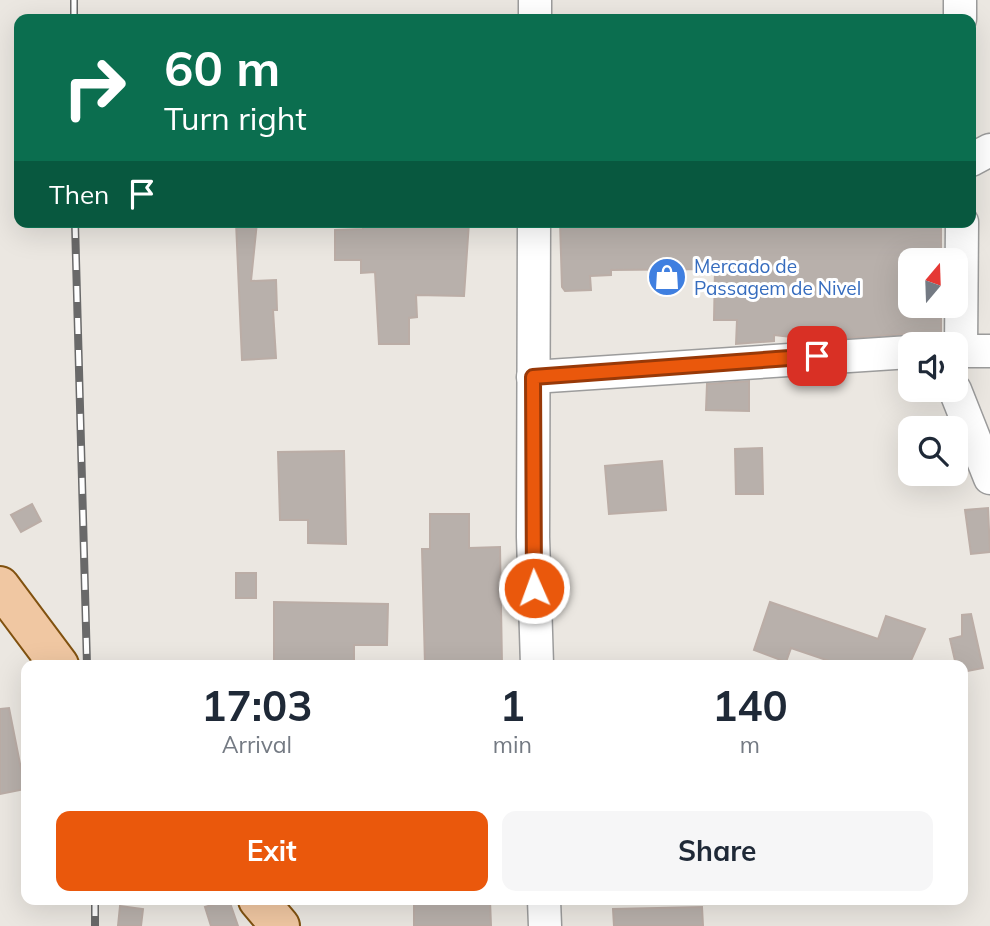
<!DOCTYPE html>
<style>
:root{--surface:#fff;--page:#f6f6f7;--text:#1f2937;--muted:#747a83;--accent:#ea580c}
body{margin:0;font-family:Mulish,sans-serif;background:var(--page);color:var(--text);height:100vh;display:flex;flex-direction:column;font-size:26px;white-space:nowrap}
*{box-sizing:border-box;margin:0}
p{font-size:23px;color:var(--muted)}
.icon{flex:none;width:38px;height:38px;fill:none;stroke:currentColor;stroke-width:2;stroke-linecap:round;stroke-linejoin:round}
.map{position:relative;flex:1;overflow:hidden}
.details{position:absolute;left:21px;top:660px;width:947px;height:245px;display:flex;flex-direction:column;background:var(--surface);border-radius:14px;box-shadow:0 7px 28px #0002}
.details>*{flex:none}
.top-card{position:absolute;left:14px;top:14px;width:962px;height:214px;border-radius:14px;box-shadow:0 7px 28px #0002;background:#0b6e4f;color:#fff;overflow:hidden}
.needle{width:46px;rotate:19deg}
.buttons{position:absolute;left:898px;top:248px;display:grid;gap:14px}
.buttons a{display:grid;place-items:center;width:70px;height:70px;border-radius:14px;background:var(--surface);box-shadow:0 7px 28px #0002;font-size:35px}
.pin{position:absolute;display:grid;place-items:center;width:60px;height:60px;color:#fff;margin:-30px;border-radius:14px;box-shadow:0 4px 10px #0006}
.me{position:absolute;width:77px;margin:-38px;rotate:358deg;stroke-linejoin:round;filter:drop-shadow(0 0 5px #0008)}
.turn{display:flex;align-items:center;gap:24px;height:147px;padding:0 35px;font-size:32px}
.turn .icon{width:91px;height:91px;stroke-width:2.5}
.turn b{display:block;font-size:49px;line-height:60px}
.then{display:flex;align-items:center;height:66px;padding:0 35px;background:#0003;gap:14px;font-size:26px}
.eta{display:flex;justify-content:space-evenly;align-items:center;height:119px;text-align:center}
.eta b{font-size:42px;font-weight:700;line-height:49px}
.action{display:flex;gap:14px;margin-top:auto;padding:14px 35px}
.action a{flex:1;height:80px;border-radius:14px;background:var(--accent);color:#fff;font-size:28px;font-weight:700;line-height:80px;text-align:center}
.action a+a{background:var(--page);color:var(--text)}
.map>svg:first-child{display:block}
.building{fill:#b8b0ab;stroke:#bbada6;stroke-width:2}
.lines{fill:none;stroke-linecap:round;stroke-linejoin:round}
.minor-casing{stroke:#9c9c9c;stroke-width:35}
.major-casing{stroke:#815210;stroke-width:42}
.minor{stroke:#fff;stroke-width:32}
.major{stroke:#f0c7a2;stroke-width:38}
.rail-casing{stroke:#696969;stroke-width:8}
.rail{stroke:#fff;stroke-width:5;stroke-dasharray:16;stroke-linecap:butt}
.route-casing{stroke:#983908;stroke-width:18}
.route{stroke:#ea580c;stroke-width:12}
.labels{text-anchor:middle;stroke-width:6;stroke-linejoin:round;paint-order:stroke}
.shop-label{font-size:19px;fill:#366cbe;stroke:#fff;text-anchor:start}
</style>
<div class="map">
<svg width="990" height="926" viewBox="0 0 990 926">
<rect width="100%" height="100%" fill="#ebe7e1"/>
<g class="building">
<polygon points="236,222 257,222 251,281 276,280 277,310 273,310 276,358 242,360"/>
<polygon points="363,222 469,222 464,296 416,295 417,317 409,318 409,344 379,344 375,272 361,273 361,260 335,260 335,230 363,229"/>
<polygon points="560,222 603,222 603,225 649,222 701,225 941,222 941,261 910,261 910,306 941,306 941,337 909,334 818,340 774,335 774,341 736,344 737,320 714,320 715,269 611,270 611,275 590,276 591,290 565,291 562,287"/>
<polygon points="749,381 749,411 706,410 707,384"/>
<polygon points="762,448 763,494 736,494 735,449"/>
<polygon points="344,451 346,544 308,543 308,520 280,520 278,452"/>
<polygon points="662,461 666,510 609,514 605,466"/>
<polygon points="32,504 41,521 21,532 11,515"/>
<polygon points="988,508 990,552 971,554 965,510"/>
<polygon points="430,514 469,514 469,548 500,547 502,665 425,665 422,549 430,549"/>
<rect x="236" y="573" width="20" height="25"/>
<polygon points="274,602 388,604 387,645 354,645 354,663 274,662"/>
<polygon points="770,602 878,639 886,616 925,629 909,665 841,665 791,648 786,662 754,650"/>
<polygon points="971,614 983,668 962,672 962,665 956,665 950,639 962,636 962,615"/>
<polygon points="9,708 25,789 0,794 0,709"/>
<polygon points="229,900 238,926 211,926 205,907"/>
<polygon points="414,900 490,900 491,926 414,926"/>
<polygon points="120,906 143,909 141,926 118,926"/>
<polygon points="702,907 703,926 614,926 613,909"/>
</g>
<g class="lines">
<defs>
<g id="minor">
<polyline points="960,0 960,19"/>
<polyline points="535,19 535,0"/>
<polyline points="971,160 990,150"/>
<polyline points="534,222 533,537 537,665"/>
<polyline points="961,350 962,222"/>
<polyline points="956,351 990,351"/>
<polyline points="533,377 910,352"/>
<polyline points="955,390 990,478"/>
<polyline points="544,900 545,926"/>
</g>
<g id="major">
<polyline points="0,586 59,665"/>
<polyline points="258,900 280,926"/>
</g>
</defs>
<use href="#minor" class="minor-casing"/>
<use href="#major" class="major-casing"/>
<use href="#minor" class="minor"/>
<use href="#major" class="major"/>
<defs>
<g id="rail">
<polyline points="74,0 74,19"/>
<polyline points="75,222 87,665"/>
<polyline points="95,900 95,926"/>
</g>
</defs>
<use href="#rail" class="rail-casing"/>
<use href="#rail" class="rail"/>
</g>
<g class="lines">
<defs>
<polyline id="route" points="534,588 533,377 817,356"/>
</defs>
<use href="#route" class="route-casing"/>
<use href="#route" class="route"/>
</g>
<defs>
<symbol id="shop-disc" viewBox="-11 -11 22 22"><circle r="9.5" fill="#3f7fe0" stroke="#fff"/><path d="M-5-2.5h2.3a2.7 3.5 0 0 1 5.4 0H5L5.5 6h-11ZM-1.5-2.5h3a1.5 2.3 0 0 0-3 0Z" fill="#fff"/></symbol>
</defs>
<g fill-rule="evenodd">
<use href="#shop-disc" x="645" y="255" width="44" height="44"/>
</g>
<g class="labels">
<g class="shop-label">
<text x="694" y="273">Mercado de<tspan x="694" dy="22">Passagem de Nivel</tspan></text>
</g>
</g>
</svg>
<div class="buttons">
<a><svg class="needle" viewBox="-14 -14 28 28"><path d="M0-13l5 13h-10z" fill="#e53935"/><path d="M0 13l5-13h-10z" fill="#747a83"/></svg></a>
<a><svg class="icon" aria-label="sound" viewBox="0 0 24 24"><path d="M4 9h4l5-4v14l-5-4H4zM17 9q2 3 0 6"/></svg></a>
<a><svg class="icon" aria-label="search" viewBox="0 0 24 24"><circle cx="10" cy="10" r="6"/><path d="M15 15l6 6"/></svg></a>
</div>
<div class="pin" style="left:817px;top:356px;background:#d93025"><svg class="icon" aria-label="arrive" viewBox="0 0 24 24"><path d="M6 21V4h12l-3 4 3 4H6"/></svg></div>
<svg class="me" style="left:534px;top:588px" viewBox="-20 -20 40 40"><circle r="17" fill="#ea580c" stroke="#fff" stroke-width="3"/><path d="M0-11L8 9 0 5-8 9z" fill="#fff"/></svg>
<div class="top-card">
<div class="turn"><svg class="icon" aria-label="right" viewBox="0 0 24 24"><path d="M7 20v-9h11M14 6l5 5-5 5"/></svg><div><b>60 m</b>Turn right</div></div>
<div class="then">Then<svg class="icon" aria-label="arrive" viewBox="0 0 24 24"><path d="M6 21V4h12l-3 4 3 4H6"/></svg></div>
</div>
<section class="details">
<div class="eta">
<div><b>17:03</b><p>Arrival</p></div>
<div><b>1</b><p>min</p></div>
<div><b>140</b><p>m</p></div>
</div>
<div class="action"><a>Exit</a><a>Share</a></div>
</section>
</div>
